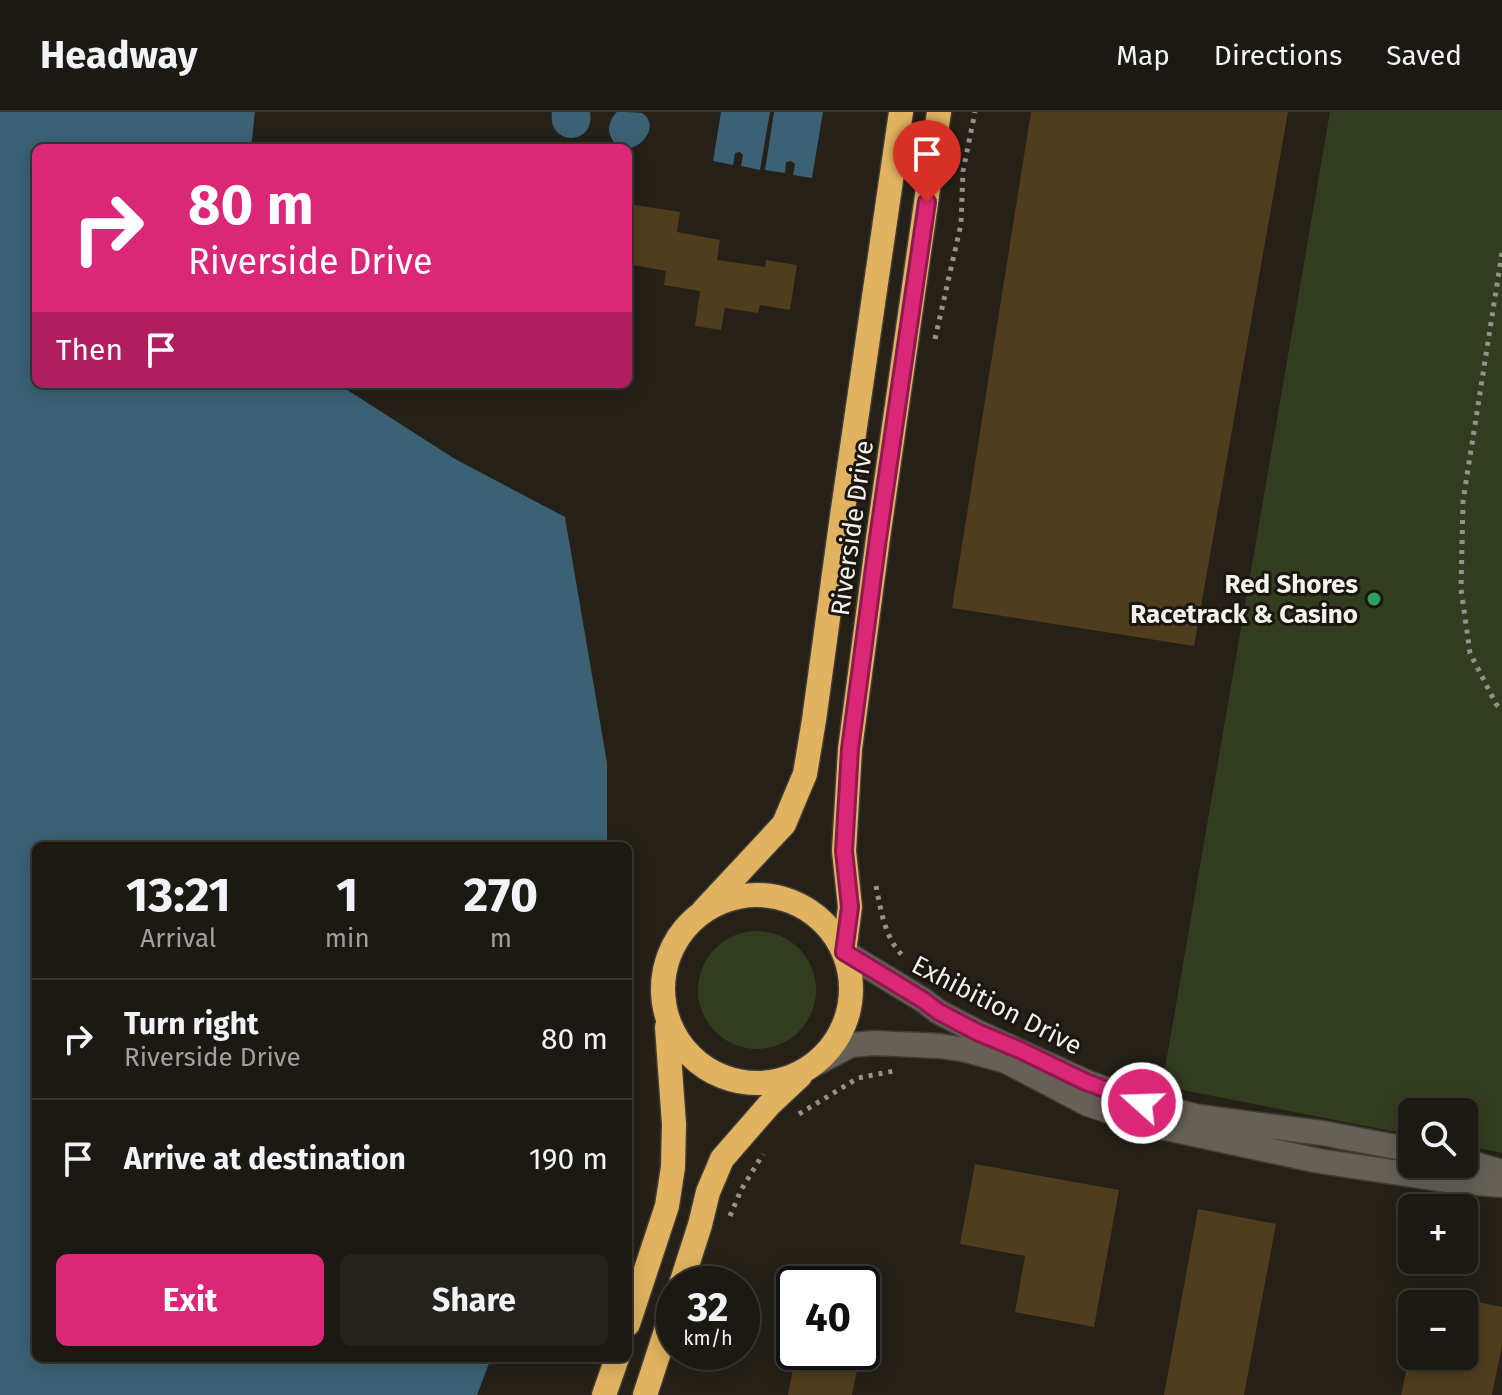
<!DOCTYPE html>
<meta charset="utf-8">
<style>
:root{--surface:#1c1812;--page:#25211b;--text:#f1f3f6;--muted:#a0a09f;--line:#3a3732;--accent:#db2777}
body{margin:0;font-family:"Fira Sans",sans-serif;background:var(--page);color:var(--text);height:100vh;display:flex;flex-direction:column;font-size:30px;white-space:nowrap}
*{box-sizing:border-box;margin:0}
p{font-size:26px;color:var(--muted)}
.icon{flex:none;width:44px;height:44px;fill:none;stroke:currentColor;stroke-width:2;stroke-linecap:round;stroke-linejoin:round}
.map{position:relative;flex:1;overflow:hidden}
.panel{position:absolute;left:32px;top:730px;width:600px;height:520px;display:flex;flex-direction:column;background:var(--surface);border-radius:12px;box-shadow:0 4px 20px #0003,0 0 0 2px var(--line)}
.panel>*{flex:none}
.hud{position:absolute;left:32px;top:32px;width:600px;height:244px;border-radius:12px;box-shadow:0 4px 20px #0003,0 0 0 2px var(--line);background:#db2777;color:#fff;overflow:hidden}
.tools{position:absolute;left:1398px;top:986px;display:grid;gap:16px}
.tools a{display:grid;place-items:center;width:80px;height:80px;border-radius:12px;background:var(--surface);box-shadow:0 4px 20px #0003,0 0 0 2px var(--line);font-size:40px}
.speed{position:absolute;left:656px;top:1154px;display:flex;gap:16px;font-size:40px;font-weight:700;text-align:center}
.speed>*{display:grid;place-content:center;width:104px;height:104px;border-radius:50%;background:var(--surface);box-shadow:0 4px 20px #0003,0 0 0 2px var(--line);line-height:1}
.speed small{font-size:20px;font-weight:400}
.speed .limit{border:4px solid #111;border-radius:12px;background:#fff;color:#111}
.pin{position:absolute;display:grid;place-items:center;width:68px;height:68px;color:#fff;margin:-82px -34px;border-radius:50% 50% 50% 0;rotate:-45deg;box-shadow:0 0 8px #0007}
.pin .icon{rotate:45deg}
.me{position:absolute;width:88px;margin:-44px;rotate:290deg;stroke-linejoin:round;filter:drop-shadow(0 0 6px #0008)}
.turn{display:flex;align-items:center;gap:28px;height:168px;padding:0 24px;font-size:36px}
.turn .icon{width:104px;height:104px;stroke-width:2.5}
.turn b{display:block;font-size:56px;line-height:68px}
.then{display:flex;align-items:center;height:76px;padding:0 24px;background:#0003;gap:16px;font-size:30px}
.eta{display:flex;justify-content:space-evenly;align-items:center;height:136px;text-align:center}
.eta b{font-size:48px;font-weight:700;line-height:56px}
.primary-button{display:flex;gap:16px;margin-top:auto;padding:16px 24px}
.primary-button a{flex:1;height:92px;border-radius:12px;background:var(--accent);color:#fff;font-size:32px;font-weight:700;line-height:92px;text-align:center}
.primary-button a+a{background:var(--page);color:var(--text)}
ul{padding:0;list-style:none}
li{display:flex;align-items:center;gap:24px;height:120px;padding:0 24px;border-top:2px solid var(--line)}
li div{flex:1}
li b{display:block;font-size:30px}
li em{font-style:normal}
header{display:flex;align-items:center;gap:48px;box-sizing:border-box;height:112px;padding:0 40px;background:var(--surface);border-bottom:2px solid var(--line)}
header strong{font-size:38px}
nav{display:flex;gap:44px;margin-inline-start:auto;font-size:28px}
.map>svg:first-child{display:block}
.green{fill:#323d1f}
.water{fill:#3c6175}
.building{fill:#503d1e}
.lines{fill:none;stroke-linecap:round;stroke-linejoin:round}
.minor-casing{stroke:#413c37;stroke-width:27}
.highway-casing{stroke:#413c37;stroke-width:27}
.path{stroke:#96928b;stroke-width:5;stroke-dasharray:4 6;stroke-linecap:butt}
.minor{stroke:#666057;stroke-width:24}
.highway{stroke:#e1b360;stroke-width:24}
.route-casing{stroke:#8e194d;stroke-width:20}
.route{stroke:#db2777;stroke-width:14}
.leisure-dot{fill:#2e9e5b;stroke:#1b160f;stroke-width:3}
.labels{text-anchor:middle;stroke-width:6;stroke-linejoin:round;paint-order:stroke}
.street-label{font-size:26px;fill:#f4f1eb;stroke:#1b160f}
.poi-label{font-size:26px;font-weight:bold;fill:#f4f1eb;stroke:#1b160f;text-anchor:end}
</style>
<header>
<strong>Headway</strong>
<nav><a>Map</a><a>Directions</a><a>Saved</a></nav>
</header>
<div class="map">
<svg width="1502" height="1283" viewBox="0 0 1502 1283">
<rect width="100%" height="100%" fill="#252018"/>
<g class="green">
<polygon points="1330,0 1502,0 1502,1041 1464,1033 1464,1000 1412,1000 1412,1023 1162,974"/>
<circle cx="757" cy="878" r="59"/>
</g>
<g class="water">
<polygon points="0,0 255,0 251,36 36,36 36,272 338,272 455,347 565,405 607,651 607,734 36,734 36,1246 491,1246 477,1283 0,1283"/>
<path d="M 552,0 L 590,0 C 596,34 547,35 552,0 Z"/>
<path d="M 617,0 C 624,0 637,0 642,1 C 667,17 624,57 610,23 C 607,14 611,6 617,0 Z"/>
<polygon points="721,0 770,0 760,58 741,54 743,43 740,40 735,41 733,53 713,49"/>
<polygon points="774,0 823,0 812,66 793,63 795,52 791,49 786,50 785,61 765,58"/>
</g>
<g class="building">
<polygon points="1031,0 1288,0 1194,534 952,496"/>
<polygon points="629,92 680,100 677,120 720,128 717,148 765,155 766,148 797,153 790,198 760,193 758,201 725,196 721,218 695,214 700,179 664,173 666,159 628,152"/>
<polygon points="975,1052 1119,1078 1094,1215 1015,1200 1025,1144 960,1132"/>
<polygon points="1198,1097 1276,1112 1244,1283 1164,1283"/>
<polygon points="1423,1179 1502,1195 1502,1234 1492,1283 1401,1283 1411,1237 1412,1244 1464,1244 1464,1192 1420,1192"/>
<polygon points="795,1248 857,1259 852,1283 788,1283"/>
</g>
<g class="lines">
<defs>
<g id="minor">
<polyline points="844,840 923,888 939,900 977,920 1086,970 1142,991 1199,1005 1322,1021 1412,1038"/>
<polyline points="811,954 851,933 874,931 940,934 966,938 1006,949 1088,992 1152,1013 1319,1049 1453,1069 1502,1073"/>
<polyline points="1464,1049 1502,1060"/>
</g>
<g id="highway">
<circle cx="757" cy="877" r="94"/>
<polyline points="704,798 784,712 805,662 814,608 842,404 901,0"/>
<polyline points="844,840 850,795 844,739 850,637 878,426 939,0"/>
<polyline points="681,1172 700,1113 708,1080 722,1047 769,993 800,964"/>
<polyline points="628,1212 667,1094 673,1055 674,1012 667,915"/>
<polyline points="604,1283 617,1246"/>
<polyline points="645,1283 674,1194"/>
</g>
</defs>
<use href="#minor" class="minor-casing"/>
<use href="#highway" class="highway-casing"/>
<g class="path">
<polyline points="1502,141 1463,389 1461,477 1470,541 1496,592 1502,598"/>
<polyline points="935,227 961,112 963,59 975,0"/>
<path d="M 876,774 C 881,799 885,827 904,845"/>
<polyline points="799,1002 858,966 894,959"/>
<polyline points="730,1104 741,1078 763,1042"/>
</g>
<use href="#minor" class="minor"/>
<use href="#highway" class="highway"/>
</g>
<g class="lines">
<defs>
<polyline id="route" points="927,90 878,426 850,637 844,739 850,795 844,840 923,888 939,900 977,920 1020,938 1086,970 1142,991"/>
</defs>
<use href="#route" class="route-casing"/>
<use href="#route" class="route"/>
</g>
<circle class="leisure-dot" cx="1374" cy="487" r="8"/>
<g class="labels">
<g class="street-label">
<text transform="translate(852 416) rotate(-82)" y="9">Riverside Drive</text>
<text transform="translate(997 893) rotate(27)" y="9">Exhibition Drive</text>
</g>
<g class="poi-label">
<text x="1358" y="481">Red Shores<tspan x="1358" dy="30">Racetrack &amp; Casino</tspan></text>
</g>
</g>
</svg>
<div class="tools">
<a><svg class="icon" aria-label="search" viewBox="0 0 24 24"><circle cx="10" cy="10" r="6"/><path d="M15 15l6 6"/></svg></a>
<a>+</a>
<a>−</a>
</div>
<div class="speed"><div>32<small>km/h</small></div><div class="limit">40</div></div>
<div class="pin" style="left:927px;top:90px;background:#d93025"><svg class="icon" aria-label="arrive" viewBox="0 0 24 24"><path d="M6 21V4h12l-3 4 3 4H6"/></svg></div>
<svg class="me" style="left:1142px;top:991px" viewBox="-20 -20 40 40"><circle r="17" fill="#db2777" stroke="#fff" stroke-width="3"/><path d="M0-11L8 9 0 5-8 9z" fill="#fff"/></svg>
<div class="hud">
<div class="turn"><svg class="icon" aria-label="right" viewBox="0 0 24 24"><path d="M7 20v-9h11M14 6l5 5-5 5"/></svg><div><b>80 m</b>Riverside Drive</div></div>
<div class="then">Then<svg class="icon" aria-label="arrive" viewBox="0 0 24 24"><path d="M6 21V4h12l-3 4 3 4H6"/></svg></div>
</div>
<section class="panel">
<div class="eta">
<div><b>13:21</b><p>Arrival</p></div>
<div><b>1</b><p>min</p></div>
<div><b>270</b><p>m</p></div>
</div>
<ul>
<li><svg class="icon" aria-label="right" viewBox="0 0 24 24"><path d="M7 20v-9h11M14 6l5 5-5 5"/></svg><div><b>Turn right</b><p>Riverside Drive</p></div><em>80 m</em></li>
<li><svg class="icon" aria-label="arrive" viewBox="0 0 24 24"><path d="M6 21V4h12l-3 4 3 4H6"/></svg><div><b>Arrive at destination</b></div><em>190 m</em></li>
</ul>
<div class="primary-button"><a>Exit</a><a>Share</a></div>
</section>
</div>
